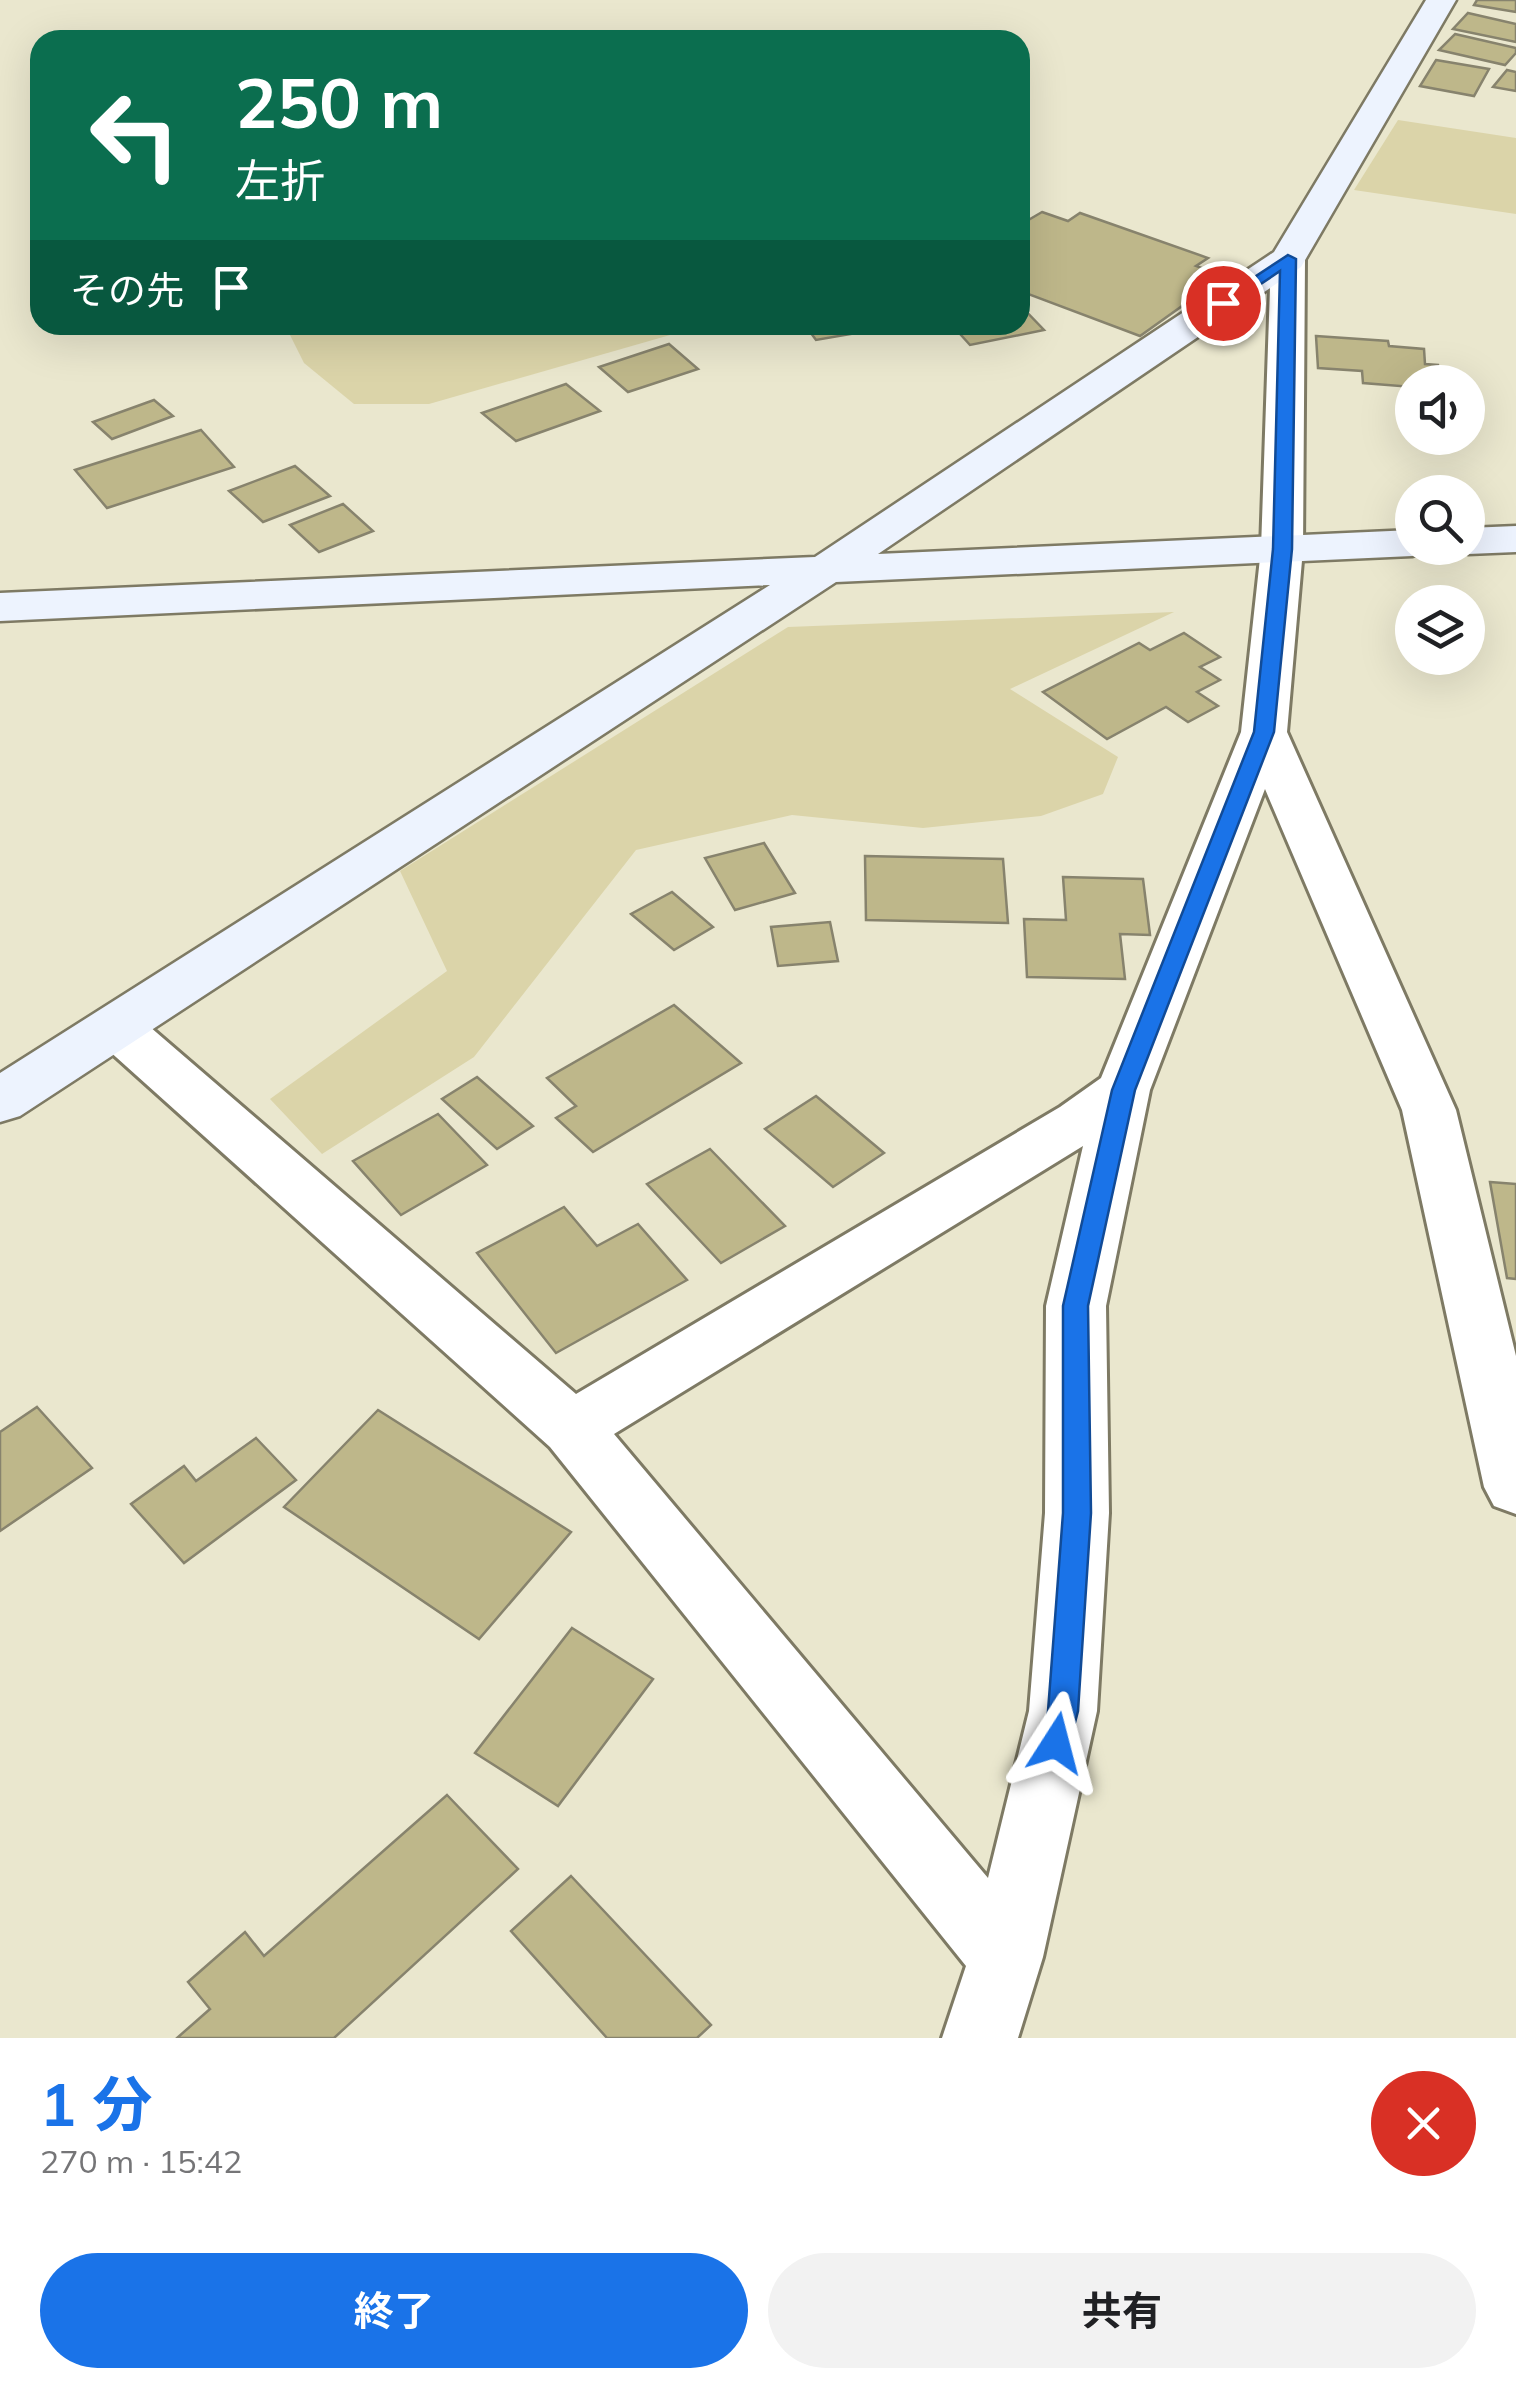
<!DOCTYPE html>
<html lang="ja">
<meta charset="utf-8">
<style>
:root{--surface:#fff;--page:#f2f2f2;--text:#202124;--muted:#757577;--accent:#1a73e8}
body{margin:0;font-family:Mulish,"Noto Sans JP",sans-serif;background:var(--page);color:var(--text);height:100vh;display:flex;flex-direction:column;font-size:38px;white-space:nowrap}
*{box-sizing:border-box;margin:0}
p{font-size:32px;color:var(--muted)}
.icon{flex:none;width:55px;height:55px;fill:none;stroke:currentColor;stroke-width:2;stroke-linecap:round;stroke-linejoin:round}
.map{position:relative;height:2038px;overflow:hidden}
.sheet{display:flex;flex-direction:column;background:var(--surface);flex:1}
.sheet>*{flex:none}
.top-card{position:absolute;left:30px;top:30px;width:1000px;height:305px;border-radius:30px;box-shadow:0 10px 40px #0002;background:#0b6e4f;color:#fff;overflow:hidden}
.controls{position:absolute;left:1395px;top:365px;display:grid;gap:20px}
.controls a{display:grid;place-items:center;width:90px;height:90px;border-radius:50%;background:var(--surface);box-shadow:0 10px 40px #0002;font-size:50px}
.pin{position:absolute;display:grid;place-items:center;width:85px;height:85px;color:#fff;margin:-42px;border:5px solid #fff;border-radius:50%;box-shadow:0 2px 10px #0007}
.me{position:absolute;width:110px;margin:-55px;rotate:9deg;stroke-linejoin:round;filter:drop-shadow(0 0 8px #0008)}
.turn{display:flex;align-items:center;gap:35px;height:210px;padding:0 40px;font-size:45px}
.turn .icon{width:130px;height:130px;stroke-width:2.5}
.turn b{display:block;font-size:70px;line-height:85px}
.then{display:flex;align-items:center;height:95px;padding:0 40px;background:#0003;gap:20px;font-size:38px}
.round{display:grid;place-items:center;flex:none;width:105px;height:105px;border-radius:52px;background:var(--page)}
.summary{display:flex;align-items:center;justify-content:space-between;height:170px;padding:0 40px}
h1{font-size:60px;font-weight:700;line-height:75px;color:var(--accent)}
.cta{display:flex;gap:20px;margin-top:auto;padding:20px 40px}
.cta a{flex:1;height:115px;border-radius:60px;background:var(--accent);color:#fff;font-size:40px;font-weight:700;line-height:115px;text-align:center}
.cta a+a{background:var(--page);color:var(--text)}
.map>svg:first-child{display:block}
.green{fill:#dbd4a9}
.building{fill:#beb78a;stroke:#87836d;stroke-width:2.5}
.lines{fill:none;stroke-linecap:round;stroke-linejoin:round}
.street-casing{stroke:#7e7a64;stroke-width:6}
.secondary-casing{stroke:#7e7a64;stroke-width:5}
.street{fill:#fff;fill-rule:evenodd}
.secondary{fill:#edf3fe;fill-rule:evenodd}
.route{fill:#1a73e8;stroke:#114b97;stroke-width:2.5}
</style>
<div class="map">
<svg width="1516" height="2038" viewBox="0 0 1516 2038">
<rect width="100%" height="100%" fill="#eae7ce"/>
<g class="green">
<polygon points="1398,120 1516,138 1516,214 1354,190"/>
<polygon points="285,325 705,325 429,404 354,404 304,363"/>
<polygon points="1174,612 1010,689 1118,757 1103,794 1041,816 923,828 792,815 636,850 474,1057 322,1154 270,1099 447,971 400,871 788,627"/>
</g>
<g class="building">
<polygon points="1477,0 1516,0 1516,12 1474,5"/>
<polygon points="1468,13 1516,24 1516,42 1453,29"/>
<polygon points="1455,34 1516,48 1516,53 1505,65 1439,50"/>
<polygon points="1436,60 1489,69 1474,96 1420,86"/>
<polygon points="1507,70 1516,72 1516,91 1493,87"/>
<polygon points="1042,212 1068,221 1080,213 1208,258 1196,266 1224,276 1140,336 1020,291 1020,225"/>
<polygon points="1020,305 1044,330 970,345 952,325 1020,325"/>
<polygon points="805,325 903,325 816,340"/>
<polygon points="1316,336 1388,341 1389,346 1424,349 1425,364 1438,365 1441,382 1412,382 1412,387 1363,383 1362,371 1318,368"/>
<polygon points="669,344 698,369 628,392 599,367"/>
<polygon points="566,384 600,411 516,441 482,413"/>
<polygon points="154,400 173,416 112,439 93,422"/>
<polygon points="201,430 234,467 107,508 75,470"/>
<polygon points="295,466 330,496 263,522 229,491"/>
<polygon points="343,504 373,531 319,552 290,525"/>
<polygon points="1184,633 1220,657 1200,667 1220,680 1197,692 1218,706 1188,722 1166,707 1107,739 1043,692 1139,643 1150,650"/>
<polygon points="764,843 795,893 735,910 705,858"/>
<polygon points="865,856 1003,859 1008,923 866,920"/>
<polygon points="1063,877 1143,879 1150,935 1120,934 1125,979 1027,977 1024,919 1066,920"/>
<polygon points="672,892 713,927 674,950 631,914"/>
<polygon points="830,922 838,961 778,966 771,927"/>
<polygon points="674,1005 741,1063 593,1152 556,1118 576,1106 547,1078"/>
<polygon points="477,1077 533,1126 497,1149 442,1099"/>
<polygon points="816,1096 884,1153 833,1187 765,1129"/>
<polygon points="438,1114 487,1165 401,1215 353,1161"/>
<polygon points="710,1149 785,1226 721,1263 647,1184"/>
<polygon points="1490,1182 1516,1184 1516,1279 1507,1278"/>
<polygon points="564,1207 597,1246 638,1224 687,1280 556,1353 477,1253"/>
<polygon points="37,1407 92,1468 0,1531 0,1432"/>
<polygon points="378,1410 571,1532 479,1639 284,1507"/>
<polygon points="256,1438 296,1480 184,1563 131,1504 184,1466 196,1481"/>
<polygon points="572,1628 653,1679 558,1806 475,1753"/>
<polygon points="447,1795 518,1869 334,2038 177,2038 210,2009 188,1982 245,1932 264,1956"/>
<polygon points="571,1876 711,2025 697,2038 607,2038 511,1931"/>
</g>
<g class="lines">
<defs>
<path id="street" d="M 1288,249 L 1300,252 L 1305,259 L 1303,549 L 1287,732 L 1456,1110 L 1516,1356 L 1516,1514 L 1494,1506 L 1484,1487 L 1402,1110 L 1265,789 L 1150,1090 L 1106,1306 L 1109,1513 L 1097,1711 L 1043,1957 L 1018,2038 L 942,2038 L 966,1966 L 550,1447 L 97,1040 L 90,1027 L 97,1014 L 116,1008 L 135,1014 L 576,1394 L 1060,1107 L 1101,1078 L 1241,732 L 1261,549 L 1271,259 L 1276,252 ZM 1083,1146 L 1046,1306 L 1045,1513 L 1029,1711 L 988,1878 L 614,1434 Z"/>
<g id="secondary">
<polygon points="1426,0 1456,0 1301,267 878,554 1412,530 1412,548 1431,548 1427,552 1412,556 836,582 20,1116 0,1122 0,1073 770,585 0,621 0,593 815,557 1274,252"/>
<polygon points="1516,526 1516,552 1468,554 1451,548 1468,548 1468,528"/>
</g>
</defs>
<use href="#street" class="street-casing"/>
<use href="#secondary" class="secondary-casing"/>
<use href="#street" class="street"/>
<use href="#secondary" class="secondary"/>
</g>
<polygon class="route" points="1288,255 1296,259 1292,549 1274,732 1135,1090 1088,1306 1091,1513 1078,1711 1067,1753 1056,1757 1045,1753 1041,1743 1048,1711 1063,1513 1063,1306 1112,1090 1254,732 1273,549 1280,271 1228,306 1215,303"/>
</svg>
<div class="controls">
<a><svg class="icon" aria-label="sound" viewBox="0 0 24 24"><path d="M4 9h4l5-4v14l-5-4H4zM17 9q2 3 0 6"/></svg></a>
<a><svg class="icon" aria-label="search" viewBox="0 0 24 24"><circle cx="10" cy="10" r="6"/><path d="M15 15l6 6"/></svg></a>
<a><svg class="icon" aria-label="layers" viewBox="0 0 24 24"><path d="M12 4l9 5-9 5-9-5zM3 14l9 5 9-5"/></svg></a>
</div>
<div class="pin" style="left:1223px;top:303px;background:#d93025"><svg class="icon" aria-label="arrive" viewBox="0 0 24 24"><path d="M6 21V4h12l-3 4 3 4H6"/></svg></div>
<svg class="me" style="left:1056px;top:1743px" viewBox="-20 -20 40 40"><path d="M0-17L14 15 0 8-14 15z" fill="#1a73e8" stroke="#fff" stroke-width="4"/></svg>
<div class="top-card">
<div class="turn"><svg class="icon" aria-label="left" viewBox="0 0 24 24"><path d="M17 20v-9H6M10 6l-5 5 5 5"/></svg><div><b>250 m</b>左折</div></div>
<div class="then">その先<svg class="icon" aria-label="arrive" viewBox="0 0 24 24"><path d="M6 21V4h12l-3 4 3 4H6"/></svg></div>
</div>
</div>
<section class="sheet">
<div class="summary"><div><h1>1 分</h1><p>270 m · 15:42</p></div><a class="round" style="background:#d93025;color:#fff"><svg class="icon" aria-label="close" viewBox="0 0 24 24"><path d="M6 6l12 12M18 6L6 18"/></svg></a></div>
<div class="cta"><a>終了</a><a>共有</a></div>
</section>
